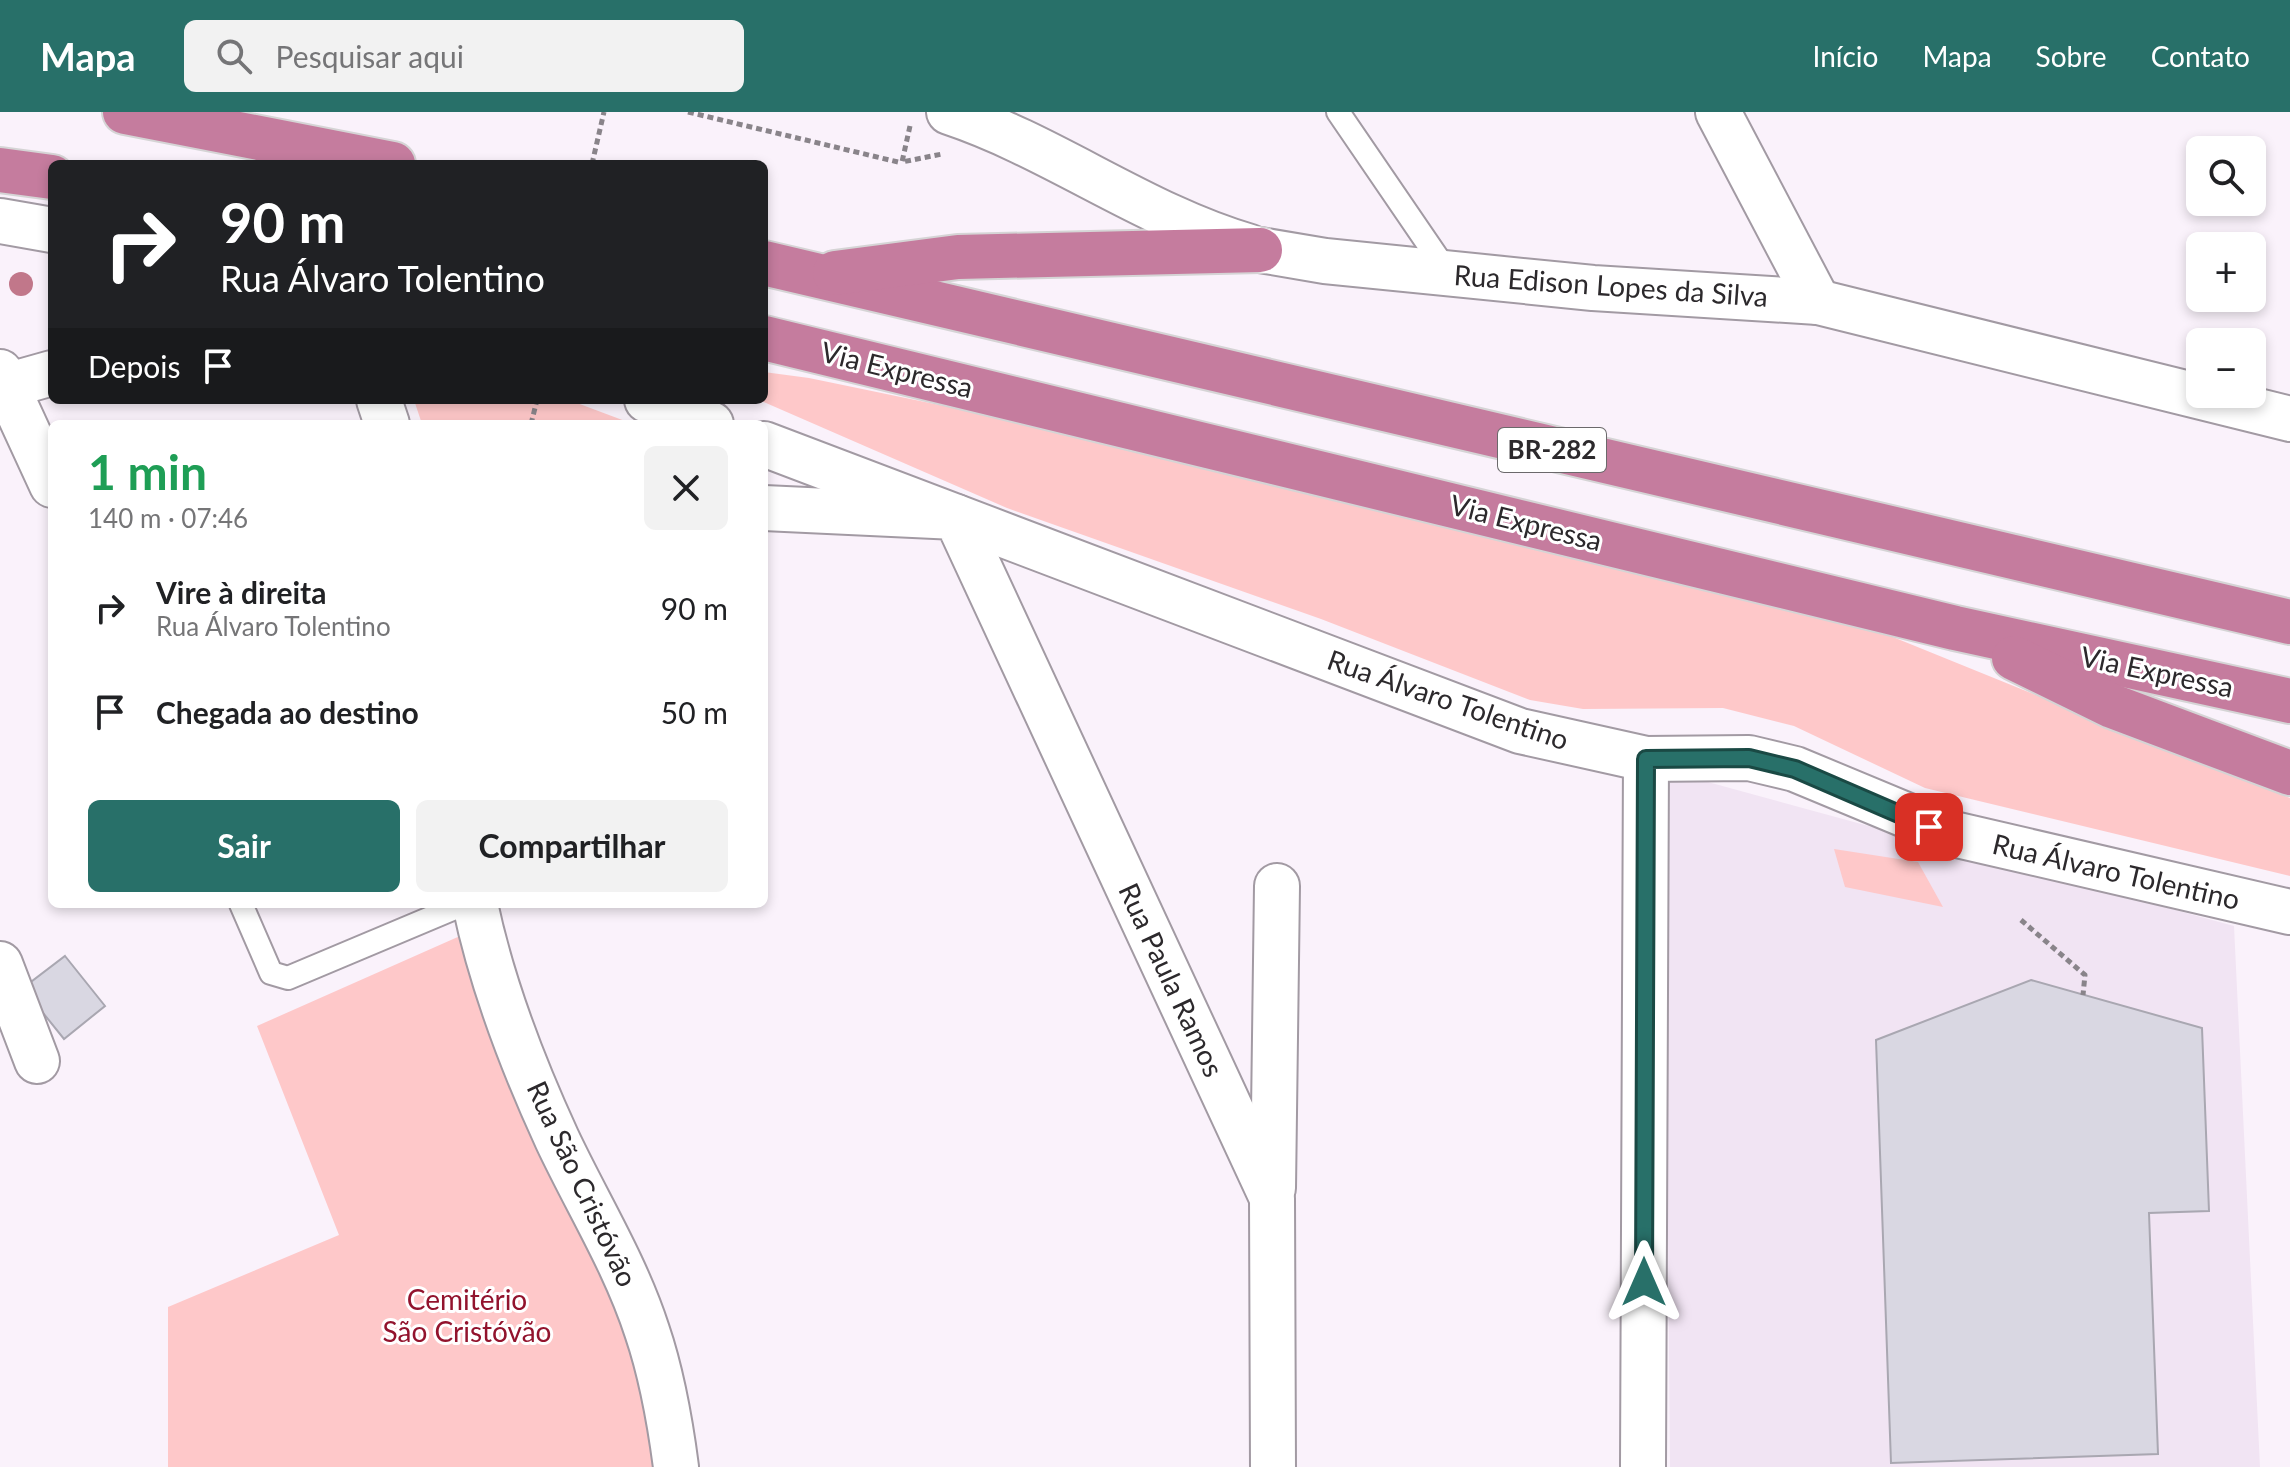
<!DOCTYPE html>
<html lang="pt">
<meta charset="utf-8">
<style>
:root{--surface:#fff;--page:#f2f2f2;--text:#202124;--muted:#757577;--accent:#287069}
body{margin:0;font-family:Lato,sans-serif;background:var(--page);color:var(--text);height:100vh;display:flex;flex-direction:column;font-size:30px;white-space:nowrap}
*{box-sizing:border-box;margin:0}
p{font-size:26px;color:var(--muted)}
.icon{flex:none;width:44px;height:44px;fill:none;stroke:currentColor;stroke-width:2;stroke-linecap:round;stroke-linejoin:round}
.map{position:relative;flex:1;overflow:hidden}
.side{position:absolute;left:48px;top:308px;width:720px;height:488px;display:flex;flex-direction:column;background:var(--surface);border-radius:12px;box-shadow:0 4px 12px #0003}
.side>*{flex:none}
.guide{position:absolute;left:48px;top:48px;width:720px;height:244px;border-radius:12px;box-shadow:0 4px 12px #0003;background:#202124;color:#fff;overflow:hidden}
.controls{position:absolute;left:2186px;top:24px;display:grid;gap:16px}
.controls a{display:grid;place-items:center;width:80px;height:80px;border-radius:12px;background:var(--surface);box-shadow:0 4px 12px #0003;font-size:40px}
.pin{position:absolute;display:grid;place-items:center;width:68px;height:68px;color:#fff;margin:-34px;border-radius:16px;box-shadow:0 4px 12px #0006}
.me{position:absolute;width:88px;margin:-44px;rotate:0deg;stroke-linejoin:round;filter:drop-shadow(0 0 6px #0008)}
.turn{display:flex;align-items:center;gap:28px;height:168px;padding:0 40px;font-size:36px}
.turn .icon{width:104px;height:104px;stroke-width:2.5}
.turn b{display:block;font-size:56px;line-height:68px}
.then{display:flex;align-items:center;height:76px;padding:0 40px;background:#0003;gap:16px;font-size:30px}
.round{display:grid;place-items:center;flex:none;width:84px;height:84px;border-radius:12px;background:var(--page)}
.head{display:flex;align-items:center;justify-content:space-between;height:136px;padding:0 40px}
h1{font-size:48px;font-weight:700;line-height:60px;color:#1e9e55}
.action{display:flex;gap:16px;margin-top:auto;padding:16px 40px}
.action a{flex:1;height:92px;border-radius:12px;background:var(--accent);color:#fff;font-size:32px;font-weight:700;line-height:92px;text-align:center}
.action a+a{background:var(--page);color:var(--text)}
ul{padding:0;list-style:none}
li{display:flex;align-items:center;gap:24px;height:104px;padding:0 40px}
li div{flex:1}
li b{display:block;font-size:30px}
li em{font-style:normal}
header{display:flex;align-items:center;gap:48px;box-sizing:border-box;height:112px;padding:0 40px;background:var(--accent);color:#fff}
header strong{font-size:38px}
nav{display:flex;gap:44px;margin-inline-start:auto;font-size:28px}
.search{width:560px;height:72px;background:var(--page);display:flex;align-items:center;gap:20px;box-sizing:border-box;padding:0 28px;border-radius:12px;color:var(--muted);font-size:30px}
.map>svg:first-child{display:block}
.built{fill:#f1e4f3}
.green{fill:#fec8c9}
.building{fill:#d9d7e2;stroke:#a9a7b1;stroke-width:2}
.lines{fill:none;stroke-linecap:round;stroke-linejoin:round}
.lane-casing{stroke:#a29aa3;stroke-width:26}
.street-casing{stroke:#a29aa3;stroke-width:48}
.secondary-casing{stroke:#a29aa3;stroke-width:48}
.highway-casing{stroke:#d5d4d5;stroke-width:48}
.path{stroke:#89848a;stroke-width:5;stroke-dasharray:6 4;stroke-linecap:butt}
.lane{stroke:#fff;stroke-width:22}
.street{stroke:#fff;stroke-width:44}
.secondary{stroke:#fff;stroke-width:44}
.highway{stroke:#c57c9e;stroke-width:44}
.tree{fill:#c1778a}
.route-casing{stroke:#1a4944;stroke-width:20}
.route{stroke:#287069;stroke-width:14}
.labels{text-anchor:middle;stroke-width:6;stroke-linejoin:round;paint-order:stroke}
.shield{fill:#fff;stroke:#6b696b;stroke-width:2}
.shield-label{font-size:26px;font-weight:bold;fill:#2c292c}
.street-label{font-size:28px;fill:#2c292c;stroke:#fff}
.park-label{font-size:28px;fill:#92132d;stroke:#fff}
</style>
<header>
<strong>Mapa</strong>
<div class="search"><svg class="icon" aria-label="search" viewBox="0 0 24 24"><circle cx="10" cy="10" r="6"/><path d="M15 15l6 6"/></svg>Pesquisar aqui</div>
<nav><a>Início</a><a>Mapa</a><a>Sobre</a><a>Contato</a></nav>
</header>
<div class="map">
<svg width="2290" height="1355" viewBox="0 0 2290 1355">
<rect width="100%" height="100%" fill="#faf2fb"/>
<polygon class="built" points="1664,658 2234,814 2260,1355 1670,1355"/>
<g class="green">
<polygon points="764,260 809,266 1161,339 1883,521 2290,686 2290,764 1925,676 1794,614 1723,596 1583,597 1530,588 1321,507 1007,396 759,288 764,288"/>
<polygon points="414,288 569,288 633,312 422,312"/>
<polygon points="1834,737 1918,750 1943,795 1845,775"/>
<polygon points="469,820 627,1185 660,1355 168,1355 168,1195 339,1123 257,914"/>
</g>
<g class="building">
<polygon points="65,844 105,894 64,927 23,876"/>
<polygon points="2031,868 2202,916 2209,1099 2149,1101 2158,1342 1891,1351 1876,928"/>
</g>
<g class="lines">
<defs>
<g id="lane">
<polyline points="1338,0 1448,161"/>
<polyline points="241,792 271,861 288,866 464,792"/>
</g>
<g id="street">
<path d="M 949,0 C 1054,35 1143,104 1250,135"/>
<polyline points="1718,0 1818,190"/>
<polyline points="0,260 52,373"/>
<polyline points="6,274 52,261"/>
<polyline points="379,288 387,312"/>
<polyline points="764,396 956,405 1272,1086 1273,1355"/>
<path d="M 475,792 C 492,873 522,951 557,1027 C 587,1091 625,1151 647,1219 C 662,1263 670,1309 676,1355"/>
<polyline points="0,852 37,949"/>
<polyline points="1273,1076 1277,774"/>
<polyline points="1643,1355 1646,647"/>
</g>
<g id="secondary">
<polyline points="0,109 52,118"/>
<polyline points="1260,138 1325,149 1593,176 1818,190 2290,307"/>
<polyline points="647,288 711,312"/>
<polyline points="764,332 1520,619 1646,647 1749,646 1795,657 1949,721 2290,800"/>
</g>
<g id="highway">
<polyline points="125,0 393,52"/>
<polyline points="0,58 52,65"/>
<polyline points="764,151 2290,510"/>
<polyline points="835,161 958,145 1260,138"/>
<polyline points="764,226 1955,516 2290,589"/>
<polyline points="2014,546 2112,594 2290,661"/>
</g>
</defs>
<use href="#lane" class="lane-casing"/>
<use href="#street" class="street-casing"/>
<use href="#secondary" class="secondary-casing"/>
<use href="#highway" class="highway-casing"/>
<g class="path">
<polyline points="688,0 898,50"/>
<polyline points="910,14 902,50 942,42"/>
<polyline points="592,52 604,0"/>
<polyline points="531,312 537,288"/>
<polyline points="2021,808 2085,863 2083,883"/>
</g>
<use href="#lane" class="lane"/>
<use href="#street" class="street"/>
<use href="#secondary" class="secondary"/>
<use href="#highway" class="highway"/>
</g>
<circle class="tree" cx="21" cy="172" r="12"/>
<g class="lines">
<defs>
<polyline id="route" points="1644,1170 1646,647 1749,646 1795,657 1929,715"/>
</defs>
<use href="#route" class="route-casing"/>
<use href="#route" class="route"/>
</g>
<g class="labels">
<rect class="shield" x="1498" y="316" width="108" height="44" rx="6"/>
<g class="shield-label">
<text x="1552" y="347">BR-282</text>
</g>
<g class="street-label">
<text transform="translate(1611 174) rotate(4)" y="10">Rua Edison Lopes da Silva</text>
<text transform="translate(897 258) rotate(14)" y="10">Via Expressa</text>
<text transform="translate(1526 411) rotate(14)" y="10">Via Expressa</text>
<text transform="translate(2157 560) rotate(12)" y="10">Via Expressa</text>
<text transform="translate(1448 588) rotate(19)" y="10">Rua Álvaro Tolentino</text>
<text transform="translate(2116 760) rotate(13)" y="10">Rua Álvaro Tolentino</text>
<text transform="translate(1171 868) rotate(65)" y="10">Rua Paula Ramos</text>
<text transform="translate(582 1072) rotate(65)" y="10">Rua São Cristóvão</text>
</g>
<g class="park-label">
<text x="467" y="1198">Cemitério<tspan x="467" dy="32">São Cristóvão</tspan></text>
</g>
</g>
</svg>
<div class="controls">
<a><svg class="icon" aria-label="search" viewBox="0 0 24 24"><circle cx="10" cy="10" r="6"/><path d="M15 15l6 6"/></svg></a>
<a>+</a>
<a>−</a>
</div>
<div class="pin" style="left:1929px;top:715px;background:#d93025"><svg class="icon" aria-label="arrive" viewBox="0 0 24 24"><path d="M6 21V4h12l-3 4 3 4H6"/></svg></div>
<svg class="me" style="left:1644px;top:1170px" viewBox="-20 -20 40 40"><path d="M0-17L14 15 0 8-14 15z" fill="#287069" stroke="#fff" stroke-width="4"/></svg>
<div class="guide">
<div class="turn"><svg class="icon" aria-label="right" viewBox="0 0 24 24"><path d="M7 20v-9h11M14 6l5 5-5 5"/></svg><div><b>90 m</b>Rua Álvaro Tolentino</div></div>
<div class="then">Depois<svg class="icon" aria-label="arrive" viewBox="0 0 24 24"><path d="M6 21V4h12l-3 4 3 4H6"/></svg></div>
</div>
<section class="side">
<div class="head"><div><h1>1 min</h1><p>140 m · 07:46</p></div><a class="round"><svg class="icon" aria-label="close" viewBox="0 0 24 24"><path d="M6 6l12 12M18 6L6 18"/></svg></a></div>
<ul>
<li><svg class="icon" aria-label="right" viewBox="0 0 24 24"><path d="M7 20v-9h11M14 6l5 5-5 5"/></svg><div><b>Vire à direita</b><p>Rua Álvaro Tolentino</p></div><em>90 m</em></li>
<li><svg class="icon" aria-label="arrive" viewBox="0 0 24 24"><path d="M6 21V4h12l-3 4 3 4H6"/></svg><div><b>Chegada ao destino</b></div><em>50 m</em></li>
</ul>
<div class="action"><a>Sair</a><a>Compartilhar</a></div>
</section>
</div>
